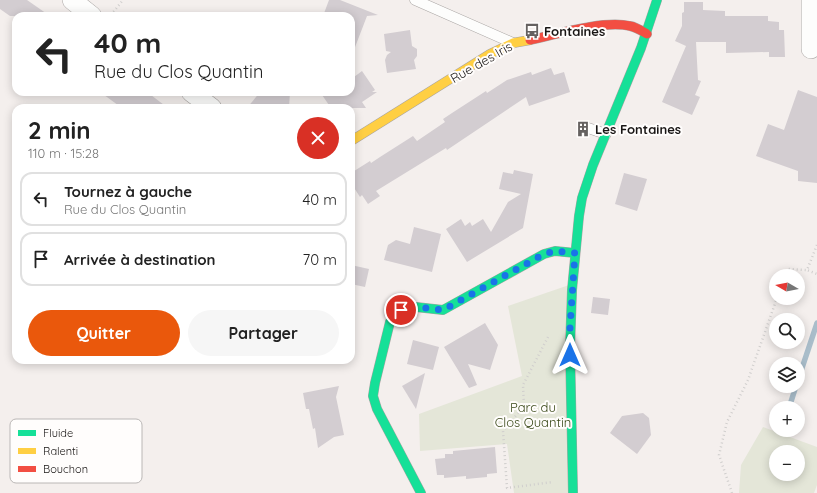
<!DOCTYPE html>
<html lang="fr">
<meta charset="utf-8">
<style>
:root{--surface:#fff;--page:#f6f6f6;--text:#222;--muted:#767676;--line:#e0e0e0;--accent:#ea580c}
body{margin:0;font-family:Quicksand,sans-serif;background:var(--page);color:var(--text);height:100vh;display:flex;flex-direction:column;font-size:15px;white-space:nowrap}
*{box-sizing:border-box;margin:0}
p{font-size:13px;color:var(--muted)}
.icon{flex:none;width:22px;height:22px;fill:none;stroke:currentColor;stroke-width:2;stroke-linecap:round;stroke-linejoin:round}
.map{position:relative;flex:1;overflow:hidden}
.drawer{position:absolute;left:12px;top:104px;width:343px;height:260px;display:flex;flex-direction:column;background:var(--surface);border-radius:12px;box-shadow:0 2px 10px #0003}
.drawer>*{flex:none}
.banner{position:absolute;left:12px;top:12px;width:343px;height:84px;border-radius:12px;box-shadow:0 2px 10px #0003;background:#fff;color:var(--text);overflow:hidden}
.needle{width:26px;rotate:279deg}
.fabs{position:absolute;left:769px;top:269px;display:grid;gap:8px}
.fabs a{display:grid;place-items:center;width:36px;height:36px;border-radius:50%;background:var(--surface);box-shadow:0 2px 10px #0003;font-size:20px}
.pin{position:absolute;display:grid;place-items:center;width:34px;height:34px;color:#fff;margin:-17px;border:2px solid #fff;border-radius:50%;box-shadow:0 1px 4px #0007}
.me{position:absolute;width:44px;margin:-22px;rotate:0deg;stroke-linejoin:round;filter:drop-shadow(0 0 3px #0008)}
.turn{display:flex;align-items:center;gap:14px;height:84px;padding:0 16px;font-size:18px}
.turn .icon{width:52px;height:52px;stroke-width:2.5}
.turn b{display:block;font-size:28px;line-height:34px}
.round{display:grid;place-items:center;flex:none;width:42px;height:42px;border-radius:21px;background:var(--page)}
.headline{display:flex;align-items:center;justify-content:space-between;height:68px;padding:0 16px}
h1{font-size:24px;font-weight:700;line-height:30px}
.action{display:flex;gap:8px;margin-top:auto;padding:8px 16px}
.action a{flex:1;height:46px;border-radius:24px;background:var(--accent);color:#fff;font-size:16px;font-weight:700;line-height:46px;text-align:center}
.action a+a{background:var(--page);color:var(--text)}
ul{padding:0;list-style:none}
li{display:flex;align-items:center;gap:12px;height:54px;margin:0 8px 6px;padding:0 8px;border:2px solid var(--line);border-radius:12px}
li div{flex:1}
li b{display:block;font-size:15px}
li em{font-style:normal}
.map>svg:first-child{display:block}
.green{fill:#e4e6d8;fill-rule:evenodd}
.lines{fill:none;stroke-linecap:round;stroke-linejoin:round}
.stream{stroke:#a9bdca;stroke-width:5.5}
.building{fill:#d3cdd1}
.lane-casing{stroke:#a8a4a2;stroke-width:11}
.street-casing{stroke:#a8a4a2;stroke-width:20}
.fast-casing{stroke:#a8a4a2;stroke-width:10}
.slow-casing{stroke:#a8a4a2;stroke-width:10}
.jam-casing{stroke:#a8a4a2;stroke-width:10}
.path{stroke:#d0cecd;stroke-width:2.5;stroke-dasharray:1 3;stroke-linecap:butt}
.lane{stroke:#fdfdfc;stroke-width:10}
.street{stroke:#fdfdfc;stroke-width:19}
.fast{stroke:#16e098;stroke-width:9}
.slow{stroke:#ffcf43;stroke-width:9}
.jam{stroke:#f24e42;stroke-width:9}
.route{stroke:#1a73e8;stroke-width:7;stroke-dasharray:0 12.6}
.labels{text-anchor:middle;stroke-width:4;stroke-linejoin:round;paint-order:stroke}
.poi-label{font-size:13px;font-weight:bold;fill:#181514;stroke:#fffdfc;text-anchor:start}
.street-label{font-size:13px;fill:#181514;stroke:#fffdfc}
.park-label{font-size:13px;fill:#384716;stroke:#fffdfc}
.key{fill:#fffdfc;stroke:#bab7b6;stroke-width:1}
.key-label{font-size:11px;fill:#181514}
</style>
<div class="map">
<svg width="817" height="493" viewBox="0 0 817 493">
<rect width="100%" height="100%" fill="#f4efed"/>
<g class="green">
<polygon points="572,284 573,493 514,493 507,444 420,451 419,414 522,376 508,306"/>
<path d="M 763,427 L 817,447 L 817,485 L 814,493 L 739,493 L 741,465 ZM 776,452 L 798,452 L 798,474 L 776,474 Z"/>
</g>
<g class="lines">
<g class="stream">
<polyline points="798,380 817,323"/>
<polyline points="789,408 796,386"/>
</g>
</g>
<g class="building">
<polygon points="0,0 27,0 50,16 10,16 0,9"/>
<polygon points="329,0 340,0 378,15 367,16 352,55 351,16 323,16"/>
<polygon points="684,2 703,2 703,10 725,11 725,16 768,16 768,21 779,22 779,30 784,30 785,57 769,57 769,52 726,53 726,42 696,42 698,80 701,81 695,95 700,97 692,115 662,102 686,46 675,41 682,26 682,13 684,12"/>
<polygon points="410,30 412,46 417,49 417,56 414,60 416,69 387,73 385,60 387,55 391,52 386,51 384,34"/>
<polygon points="551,68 554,75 564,72 570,92 529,106 526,97 447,150 446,148 376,191 380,196 368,204 362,195 360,197 351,183 351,173 370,161 371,163 380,157 413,136 417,141 445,122 443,119 452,113 486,91 487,93 507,80 531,72 532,75"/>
<polygon points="362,71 375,90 372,92 377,92 362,102 366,108 331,108 320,92 351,92 351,74 354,77"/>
<polygon points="798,90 817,97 817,183 798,181 798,171 756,156 768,124 784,130"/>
<polygon points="100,92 147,92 168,108 122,108"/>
<polygon points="260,92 290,92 289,108 247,108"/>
<polygon points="514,170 533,174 523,228 467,262 446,229 461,219 465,226 470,222 472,226 483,219 491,232 508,202 521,194 499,189 503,172 513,174"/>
<polygon points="624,173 647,179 637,211 615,204"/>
<polygon points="414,227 441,234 432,272 384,260 388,245 396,240 410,244"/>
<polygon points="351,265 369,269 365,287 351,284"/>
<polygon points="593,297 610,299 608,315 591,313"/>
<polygon points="485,323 498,345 490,370 468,364 477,385 469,388 444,347"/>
<polygon points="413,340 439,347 433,370 407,364"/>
<polygon points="425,373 416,409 402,386"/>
<polygon points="339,386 336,397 344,435 334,437 318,448 315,428 313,429 309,409 306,409 303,393"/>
<polygon points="643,413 649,418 651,435 637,454 610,433 622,416"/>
<polygon points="495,447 497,473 487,474 487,477 466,479 466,476 444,478 444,475 437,475 435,459 445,458 445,454 453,454 453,451"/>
</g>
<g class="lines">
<defs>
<g id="lane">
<polyline points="415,0 513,43"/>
<polyline points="588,128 606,134"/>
</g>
<g id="street">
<polyline points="72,0 92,16"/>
<polyline points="811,49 811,0"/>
<polyline points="191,92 212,108"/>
</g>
<g id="fast">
<polyline points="421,493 377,409 373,396 375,383 390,322 401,311 416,307 443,310 544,254 555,251 575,253"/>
<polyline points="573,493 570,348 572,290 579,216 582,198 593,165 641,48 657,0"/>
</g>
<polyline id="slow" points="351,141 490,54 513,43 530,40"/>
<path id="jam" d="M 530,40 C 557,34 604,20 630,26 C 636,27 642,31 647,34"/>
</defs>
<use href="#lane" class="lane-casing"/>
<use href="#street" class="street-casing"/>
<use href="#fast" class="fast-casing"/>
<use href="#slow" class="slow-casing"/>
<use href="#jam" class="jam-casing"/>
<g class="path">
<polyline points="111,15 123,0"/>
<polyline points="817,245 807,270 817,274"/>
<polyline points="786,276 788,269 807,270"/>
<polyline points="548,337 523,385 524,406 503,431 507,488 553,482"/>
<polyline points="732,493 719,455 727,422 748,380 777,298"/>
</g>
<use href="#lane" class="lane"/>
<use href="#street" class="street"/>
<use href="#fast" class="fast"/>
<use href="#slow" class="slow"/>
<use href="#jam" class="jam"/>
</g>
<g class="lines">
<polyline class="route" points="401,310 416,307 443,310 544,254 555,251 575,253 570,328 570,355"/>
</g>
<defs>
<symbol id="bus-bare" viewBox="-9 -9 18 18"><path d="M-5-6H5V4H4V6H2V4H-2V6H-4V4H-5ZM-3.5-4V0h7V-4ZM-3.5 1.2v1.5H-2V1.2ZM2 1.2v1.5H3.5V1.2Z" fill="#656160" stroke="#fffdfc" stroke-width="2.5" paint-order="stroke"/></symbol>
<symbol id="building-bare" viewBox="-9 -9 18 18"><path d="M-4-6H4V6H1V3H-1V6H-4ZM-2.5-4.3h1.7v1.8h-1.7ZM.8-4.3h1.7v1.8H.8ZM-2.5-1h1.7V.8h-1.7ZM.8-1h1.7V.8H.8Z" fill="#656160" stroke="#fffdfc" stroke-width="2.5" paint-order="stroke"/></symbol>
</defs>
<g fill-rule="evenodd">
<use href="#bus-bare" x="521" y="20" width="22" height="22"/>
<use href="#building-bare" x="572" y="118" width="22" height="22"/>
</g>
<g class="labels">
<g class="poi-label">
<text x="544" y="36">Fontaines</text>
<text x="595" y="134">Les Fontaines</text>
</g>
<g class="street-label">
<text transform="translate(481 62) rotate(-30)" y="5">Rue des Iris</text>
</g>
<g class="park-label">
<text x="533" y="412">Parc du<tspan x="533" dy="15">Clos Quantin</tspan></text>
</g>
</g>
<rect x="10" y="419" width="132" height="64" rx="6" class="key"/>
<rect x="18" y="430" width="18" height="6" fill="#16e098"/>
<rect x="18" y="448" width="18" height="6" fill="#ffcf43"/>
<rect x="18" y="466" width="18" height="6" fill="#f24e42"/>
<g class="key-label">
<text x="43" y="437">Fluide</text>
<text x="43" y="455">Ralenti</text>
<text x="43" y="473">Bouchon</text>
</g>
</svg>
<div class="fabs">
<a><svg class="needle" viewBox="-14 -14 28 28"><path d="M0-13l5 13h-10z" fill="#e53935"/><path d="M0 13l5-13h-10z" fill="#767676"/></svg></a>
<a><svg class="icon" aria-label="search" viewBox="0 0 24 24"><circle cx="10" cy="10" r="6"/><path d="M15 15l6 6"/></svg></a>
<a><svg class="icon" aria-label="layers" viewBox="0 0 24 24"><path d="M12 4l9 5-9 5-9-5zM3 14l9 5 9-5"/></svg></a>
<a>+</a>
<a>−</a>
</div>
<div class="pin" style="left:401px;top:310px;background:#d93025"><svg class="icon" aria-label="arrive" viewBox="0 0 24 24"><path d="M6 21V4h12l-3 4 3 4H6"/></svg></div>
<svg class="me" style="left:570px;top:355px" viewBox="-20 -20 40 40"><path d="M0-17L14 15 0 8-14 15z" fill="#1a73e8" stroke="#fff" stroke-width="4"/></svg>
<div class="banner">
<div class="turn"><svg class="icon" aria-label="left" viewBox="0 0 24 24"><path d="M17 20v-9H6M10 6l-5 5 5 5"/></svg><div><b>40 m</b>Rue du Clos Quantin</div></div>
</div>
<section class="drawer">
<div class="headline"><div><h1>2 min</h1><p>110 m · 15:28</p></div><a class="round" style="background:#d93025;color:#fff"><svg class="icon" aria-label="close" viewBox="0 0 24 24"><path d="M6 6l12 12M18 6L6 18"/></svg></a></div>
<ul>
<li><svg class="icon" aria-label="left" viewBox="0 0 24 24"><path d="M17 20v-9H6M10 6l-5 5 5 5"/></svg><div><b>Tournez à gauche</b><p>Rue du Clos Quantin</p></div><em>40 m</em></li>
<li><svg class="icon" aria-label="arrive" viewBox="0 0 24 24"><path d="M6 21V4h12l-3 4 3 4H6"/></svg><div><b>Arrivée à destination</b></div><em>70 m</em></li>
</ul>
<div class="action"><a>Quitter</a><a>Partager</a></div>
</section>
</div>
